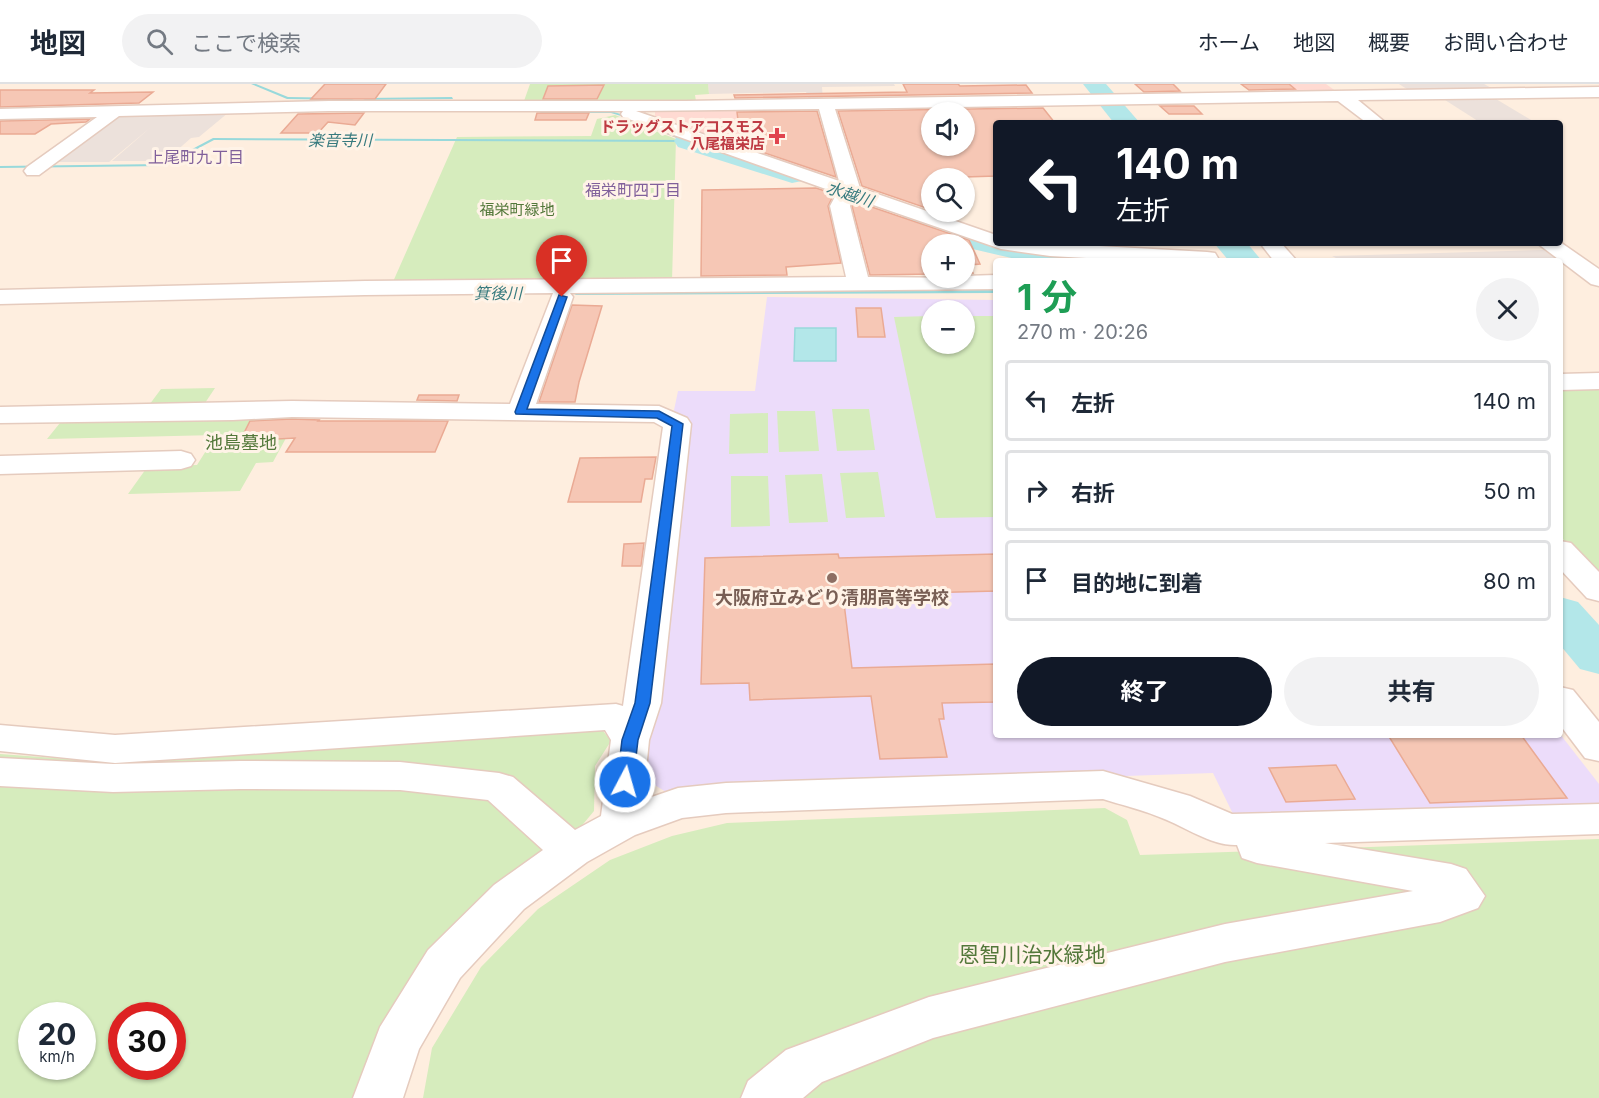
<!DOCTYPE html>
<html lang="ja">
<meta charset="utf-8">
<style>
:root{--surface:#fff;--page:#f2f2f3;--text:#1f2937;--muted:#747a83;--line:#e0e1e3;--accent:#111827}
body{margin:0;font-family:Inter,"Noto Sans JP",sans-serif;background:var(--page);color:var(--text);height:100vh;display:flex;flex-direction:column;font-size:22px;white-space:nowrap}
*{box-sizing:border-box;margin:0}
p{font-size:20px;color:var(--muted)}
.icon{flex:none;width:33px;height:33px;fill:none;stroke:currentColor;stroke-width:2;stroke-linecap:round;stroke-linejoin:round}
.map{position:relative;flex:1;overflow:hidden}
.sheet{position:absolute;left:993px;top:174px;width:570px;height:480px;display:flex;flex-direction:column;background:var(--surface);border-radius:6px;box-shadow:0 2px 4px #0004}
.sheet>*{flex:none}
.hud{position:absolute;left:993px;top:36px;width:570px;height:126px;border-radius:6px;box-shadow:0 2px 4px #0004;background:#111827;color:#fff;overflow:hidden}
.buttons{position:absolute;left:921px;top:18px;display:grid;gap:12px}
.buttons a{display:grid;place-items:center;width:54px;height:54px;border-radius:50%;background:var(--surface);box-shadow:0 2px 4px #0004;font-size:30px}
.speed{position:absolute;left:18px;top:918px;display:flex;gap:12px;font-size:30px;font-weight:700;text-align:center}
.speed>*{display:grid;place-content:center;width:78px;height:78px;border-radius:50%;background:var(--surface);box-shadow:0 2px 4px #0004;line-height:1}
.speed small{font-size:15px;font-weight:400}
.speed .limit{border:9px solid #d22;background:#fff;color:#111}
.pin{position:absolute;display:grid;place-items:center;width:51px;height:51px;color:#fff;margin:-62px -26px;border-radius:50% 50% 50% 0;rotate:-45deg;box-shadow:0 0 6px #0007}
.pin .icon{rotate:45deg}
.me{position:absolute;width:66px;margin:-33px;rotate:6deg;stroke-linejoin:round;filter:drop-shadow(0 0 4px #0008)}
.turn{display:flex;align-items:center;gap:21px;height:126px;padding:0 24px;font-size:27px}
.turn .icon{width:78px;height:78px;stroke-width:2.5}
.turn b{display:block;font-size:42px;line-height:51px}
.round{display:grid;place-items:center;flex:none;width:63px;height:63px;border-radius:32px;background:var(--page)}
.summary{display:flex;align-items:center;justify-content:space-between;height:102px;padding:0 24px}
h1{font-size:36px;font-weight:700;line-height:45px;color:#1e9e55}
.primary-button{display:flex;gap:12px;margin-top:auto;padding:12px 24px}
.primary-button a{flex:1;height:69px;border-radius:36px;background:var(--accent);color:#fff;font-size:24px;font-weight:700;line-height:69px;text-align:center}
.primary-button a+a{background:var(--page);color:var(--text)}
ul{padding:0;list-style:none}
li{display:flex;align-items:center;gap:18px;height:81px;margin:0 12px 9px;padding:0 12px;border:3px solid var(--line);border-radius:6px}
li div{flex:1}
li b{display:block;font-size:22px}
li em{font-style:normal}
header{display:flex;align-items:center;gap:36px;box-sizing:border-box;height:84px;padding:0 30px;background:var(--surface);border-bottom:2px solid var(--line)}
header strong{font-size:28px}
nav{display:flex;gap:33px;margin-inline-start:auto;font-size:21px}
.search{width:420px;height:54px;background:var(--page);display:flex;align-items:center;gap:15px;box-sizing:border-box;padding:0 21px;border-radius:33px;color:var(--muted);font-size:22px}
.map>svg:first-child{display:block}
.commercial{fill:#ffdad2}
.industrial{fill:#ece1db}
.education{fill:#ecdcfa;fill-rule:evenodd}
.green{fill:#d6ecbd;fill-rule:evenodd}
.water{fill:#b3e7e9;stroke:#98d9db;stroke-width:1.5}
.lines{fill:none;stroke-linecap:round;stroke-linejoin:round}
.stream{fill:#98d9db;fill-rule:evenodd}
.river{fill:#b3e7e9;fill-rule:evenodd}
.building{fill:#f6c7b5;stroke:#eaaa94;stroke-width:1.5;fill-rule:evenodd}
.minor-casing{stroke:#e5cbbe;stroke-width:3}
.minor{fill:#fff;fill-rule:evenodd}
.route{fill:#1a73e8;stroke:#114b97;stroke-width:1.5}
.health-dot{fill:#e0444e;stroke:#fff3e7;stroke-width:2}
.education-dot{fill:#8d6e63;stroke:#fff3e7;stroke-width:2}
.labels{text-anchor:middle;stroke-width:6;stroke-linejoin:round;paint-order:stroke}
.far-health-label{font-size:15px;font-weight:bold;fill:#be3a42;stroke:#fff3e7;text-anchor:end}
.far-park-label{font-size:15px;fill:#53783a;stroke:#fff3e7}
.far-water-label{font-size:16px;font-style:italic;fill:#377a7e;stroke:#fff3e7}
.far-neighbourhood-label{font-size:16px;fill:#80609b;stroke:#fff3e7}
.park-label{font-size:18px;fill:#53783a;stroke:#fff3e7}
.education-label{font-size:18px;font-weight:bold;fill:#785e54;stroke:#fff3e7}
.near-park-label{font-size:21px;fill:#53783a;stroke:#fff3e7}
</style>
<header>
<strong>地図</strong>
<div class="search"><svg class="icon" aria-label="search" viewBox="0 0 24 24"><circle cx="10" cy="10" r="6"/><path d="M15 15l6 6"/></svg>ここで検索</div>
<nav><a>ホーム</a><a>地図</a><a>概要</a><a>お問い合わせ</a></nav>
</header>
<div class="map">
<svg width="1599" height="1014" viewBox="0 0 1599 1014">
<rect width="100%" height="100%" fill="#feeedf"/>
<g class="commercial">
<polygon points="1266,0 1326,0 1337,8 1277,9"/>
<polygon points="801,26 818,93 655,38 655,27"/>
</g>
<g class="industrial">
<polygon points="708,0 894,0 895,2 822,3 823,16 809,16 806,8 709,10"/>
<polygon points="1399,0 1484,0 1495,6 1410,7"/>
<polygon points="1496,15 1536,39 1481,39 1445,16"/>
<polygon points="229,28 199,53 191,54 165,77 112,77 151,43 109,78 57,78 117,31"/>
<polygon points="1544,166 1559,177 1342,177 1332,172"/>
</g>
<path class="education" d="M 767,213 L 996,216 L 996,651 L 1560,650 L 1599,700 L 1599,722 L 1233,730 L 1213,689 L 666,708 L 645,695 L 686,338 L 673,331 L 678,307 L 755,307 ZM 932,226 L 964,226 L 964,260 L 932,260 Z"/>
<g class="green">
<polygon points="530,0 708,0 709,10 695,11 696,17 524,17"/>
<polygon points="615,31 676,55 672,197 392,200 457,53 591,52 597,35"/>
<polygon points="931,232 932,260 964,260 965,232 996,232 996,433 936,434 894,233"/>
<polygon points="1599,302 1599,493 1560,452 1560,303"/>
<polygon points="215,304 195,334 298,332 273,378 256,379 240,407 128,410 148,382 197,381 216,351 47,355 64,334 141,332 161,305"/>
<polygon points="832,325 869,325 875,366 837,367"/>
<polygon points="777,327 815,327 819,367 779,368"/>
<polygon points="768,329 768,369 729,370 730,330"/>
<polygon points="878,388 885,433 846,434 840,389"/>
<polygon points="822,390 828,438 789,439 785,391"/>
<polygon points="731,392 768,392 770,442 731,443"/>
<path d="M 600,643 L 611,657 L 595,682 L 594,727 L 355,1014 L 0,1014 L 0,670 L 82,676 ZM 32,932 L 82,932 L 82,982 L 32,982 ZM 122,932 L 172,932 L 172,982 L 122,982 Z"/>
<polygon points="1105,724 1127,736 1140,771 1599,755 1599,1014 423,1014 432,964 481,883 538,825 610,776 672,752 727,739"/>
</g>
<polygon class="water" points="795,244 836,244 836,277 794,277"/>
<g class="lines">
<g class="stream">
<polygon points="251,0 256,0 288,13 352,14 354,15 352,16 287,15"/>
<polygon points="452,13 453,15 365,16 363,15 365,14"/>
<polygon points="540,22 542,23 543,27 611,27 633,34 631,35 611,29 541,29 539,28 538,23"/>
<polygon points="650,41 652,41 683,54 679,55 650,43"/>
<polygon points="213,54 687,56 689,57 687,58 214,56 165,82 0,84 0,82 164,80"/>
<polygon points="996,205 996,209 576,211 573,209 576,207"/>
</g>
<g class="river">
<polygon points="1083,0 1106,0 1140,39 1114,39"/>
<polygon points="687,49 802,85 806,91 802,97 792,99 678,63 674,57 678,51"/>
<polygon points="917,123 996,153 996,159 1040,159 1166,167 1177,170 1182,177 1024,177 964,163 964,160 958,160 906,138 902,132 906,126"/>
<polygon points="1214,159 1247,159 1262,177 1229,177"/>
<polygon points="1560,513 1578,518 1599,541 1599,590 1580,585 1560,561"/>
</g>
</g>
<g class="building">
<polygon points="325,0 386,0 375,15 311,15"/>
<polygon points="903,0 958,0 960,2 1026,1 1032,9 735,14 734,11 907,8"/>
<polygon points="1135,0 1173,0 1180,7 1144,8"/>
<polygon points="1241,0 1289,0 1295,5 1249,6"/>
<polygon points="604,1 597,15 543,15 548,2"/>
<polygon points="0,6 94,6 90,9 153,8 139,19 0,23"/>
<polygon points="1160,22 1194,22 1202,30 1169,30"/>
<path d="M 1043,24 L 1055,39 L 996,39 L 996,92 L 932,94 L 932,126 L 862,102 L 838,27 ZM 932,28 L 964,28 L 964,62 L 932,62 Z"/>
<polygon points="817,27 836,93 741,61 737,28"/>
<polygon points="364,29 355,41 328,38 318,49 281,49 298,30"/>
<polygon points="537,29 589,29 586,36 535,36"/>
<polygon points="90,35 86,38 51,40 35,50 0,50 0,37"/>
<polygon points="816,104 834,110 828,122 841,179 786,183 787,191 701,192 702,106"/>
<polygon points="854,117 969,156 980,180 969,181 973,189 964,189 964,160 932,160 932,190 870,191 852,122"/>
<polygon points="572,221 602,222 579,298 575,318 539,318"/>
<polygon points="856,224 881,224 885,253 858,253"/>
<polygon points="419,311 459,311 457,317 417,316"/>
<polygon points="292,335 319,336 318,337 448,337 435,368 286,368 295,354 240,357 250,337"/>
<polygon points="656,373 652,395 645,395 641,418 568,418 580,374"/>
<polygon points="644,459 641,482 622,482 624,460"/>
<polygon points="838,470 839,474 996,470 996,507 843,511 852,584 996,580 996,618 942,619 944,635 939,635 947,673 880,675 871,612 750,616 749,599 701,600 705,474"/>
<polygon points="1388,651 1521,651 1567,714 1430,719"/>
<polygon points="1336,681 1355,715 1286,718 1269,684"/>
</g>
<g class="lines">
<defs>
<g id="minor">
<path d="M 1599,3 L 1599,13 L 1358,16 L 1386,39 L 1367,39 L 1338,17 L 835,25 L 860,104 L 996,151 L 996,159 L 1045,159 L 1207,168 L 1215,169 L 1218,174 L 1216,177 L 1141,177 L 1050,172 L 1001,165 L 853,114 L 850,122 L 868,193 L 964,194 L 964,192 L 996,191 L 996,205 L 570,209 L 573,213 L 536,320 L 659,322 L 687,334 L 691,340 L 661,619 L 649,656 L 643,716 L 678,704 L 726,699 L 1103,687 L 1190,712 L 1232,730 L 1599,720 L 1599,750 L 1325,759 L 1451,780 L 1466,785 L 1485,812 L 1478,824 L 1440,838 L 1225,878 L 933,954 L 822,998 L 803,1014 L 741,1014 L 748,997 L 786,966 L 929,913 L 1225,840 L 1413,807 L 1257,779 L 1242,774 L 1237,761 C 1211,762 1186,743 1162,734 C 1143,726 1122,721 1103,715 L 726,729 L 682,734 L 635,751 L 587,778 L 524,825 L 460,894 L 419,965 L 403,1014 L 353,1014 L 380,943 L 428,866 L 494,801 L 543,766 L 488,716 L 400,706 L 240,705 L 113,708 L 0,702 L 0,674 L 113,680 L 240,677 L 400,678 L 499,689 L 513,693 L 575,746 L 601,732 L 611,656 L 605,646 L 115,679 L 0,667 L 0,641 L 115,651 L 616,620 L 623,622 L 663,343 L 654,338 L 292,333 L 233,336 L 0,339 L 0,323 L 292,317 L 510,320 L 553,209 L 365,211 L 0,220 L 0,206 L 365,197 L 846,193 L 830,122 L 837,109 L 623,33 L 621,30 L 623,27 L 329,27 L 119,32 L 39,91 L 27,91 L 24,87 L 27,83 L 97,33 L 0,35 L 0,25 L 329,17 L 686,17 ZM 819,25 L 839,97 L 636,27 Z"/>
<polygon points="1560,158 1599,185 1599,202 1591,200 1537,159"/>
<polygon points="1260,159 1281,159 1297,177 1274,177"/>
<polygon points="1599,289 1599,305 1560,306 1560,290"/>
<polygon points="181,367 191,370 195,376 191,382 181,385 0,390 0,372"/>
<polygon points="1560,457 1571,459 1599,488 1599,517 1587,514 1560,485"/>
<polygon points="1560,603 1573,606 1599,638 1599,677 1585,674 1560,641"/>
</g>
</defs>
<use href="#minor" class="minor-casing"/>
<use href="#minor" class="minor"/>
</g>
<polygon class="route" points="559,211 567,213 527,325 659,327 683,340 650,619 638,656 633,698 631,702 619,702 617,698 622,656 635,619 672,342 657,334 516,330 515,328"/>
<path class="health-dot" d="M774 43h6v6h6v6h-6v6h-6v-6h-6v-6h6z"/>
<circle class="education-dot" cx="832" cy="494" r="6"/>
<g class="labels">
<g class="far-health-label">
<text x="765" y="48">ドラッグストアコスモス<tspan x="765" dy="17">八尾福栄店</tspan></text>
</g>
<g class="far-park-label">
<text x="517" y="131">福栄町緑地</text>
</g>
<g class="far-water-label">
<text x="340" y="62">楽音寺川</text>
<text transform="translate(850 110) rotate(18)" y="6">水越川</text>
<text x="498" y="215">箕後川</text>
</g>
<g class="far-neighbourhood-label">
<text x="196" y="79">上尾町九丁目</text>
<text x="633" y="112">福栄町四丁目</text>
</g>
<g class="park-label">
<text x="241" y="365">池島墓地</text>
</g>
<g class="education-label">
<text x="832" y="520">大阪府立みどり清朋高等学校</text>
</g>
<g class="near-park-label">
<text x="1032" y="878">恩智川治水緑地</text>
</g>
</g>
</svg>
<div class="buttons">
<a><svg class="icon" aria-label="sound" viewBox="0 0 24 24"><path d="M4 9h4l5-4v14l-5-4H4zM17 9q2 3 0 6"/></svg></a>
<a><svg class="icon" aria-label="search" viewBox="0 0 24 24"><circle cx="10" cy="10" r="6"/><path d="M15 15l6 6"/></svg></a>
<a>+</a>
<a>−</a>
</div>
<div class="speed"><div>20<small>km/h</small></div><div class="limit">30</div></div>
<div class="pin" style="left:562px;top:213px;background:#d93025"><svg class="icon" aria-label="arrive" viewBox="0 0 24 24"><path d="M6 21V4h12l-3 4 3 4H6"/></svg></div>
<svg class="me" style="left:625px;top:698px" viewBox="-20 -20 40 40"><circle r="17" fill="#1a73e8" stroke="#fff" stroke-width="3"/><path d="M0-11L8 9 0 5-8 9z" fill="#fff"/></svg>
<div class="hud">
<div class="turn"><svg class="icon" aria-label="left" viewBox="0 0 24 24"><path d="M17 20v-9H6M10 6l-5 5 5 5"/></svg><div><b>140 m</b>左折</div></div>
</div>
<section class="sheet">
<div class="summary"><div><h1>1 分</h1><p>270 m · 20:26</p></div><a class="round"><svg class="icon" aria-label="close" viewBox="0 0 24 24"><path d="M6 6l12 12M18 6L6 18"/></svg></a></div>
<ul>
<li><svg class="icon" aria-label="left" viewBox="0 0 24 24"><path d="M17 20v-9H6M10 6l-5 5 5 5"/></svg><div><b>左折</b></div><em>140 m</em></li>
<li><svg class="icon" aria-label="right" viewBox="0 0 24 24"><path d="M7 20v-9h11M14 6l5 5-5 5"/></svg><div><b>右折</b></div><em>50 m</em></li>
<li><svg class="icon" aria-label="arrive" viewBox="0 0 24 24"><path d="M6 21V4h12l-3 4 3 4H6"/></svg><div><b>目的地に到着</b></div><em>80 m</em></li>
</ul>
<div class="primary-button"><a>終了</a><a>共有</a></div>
</section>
</div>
